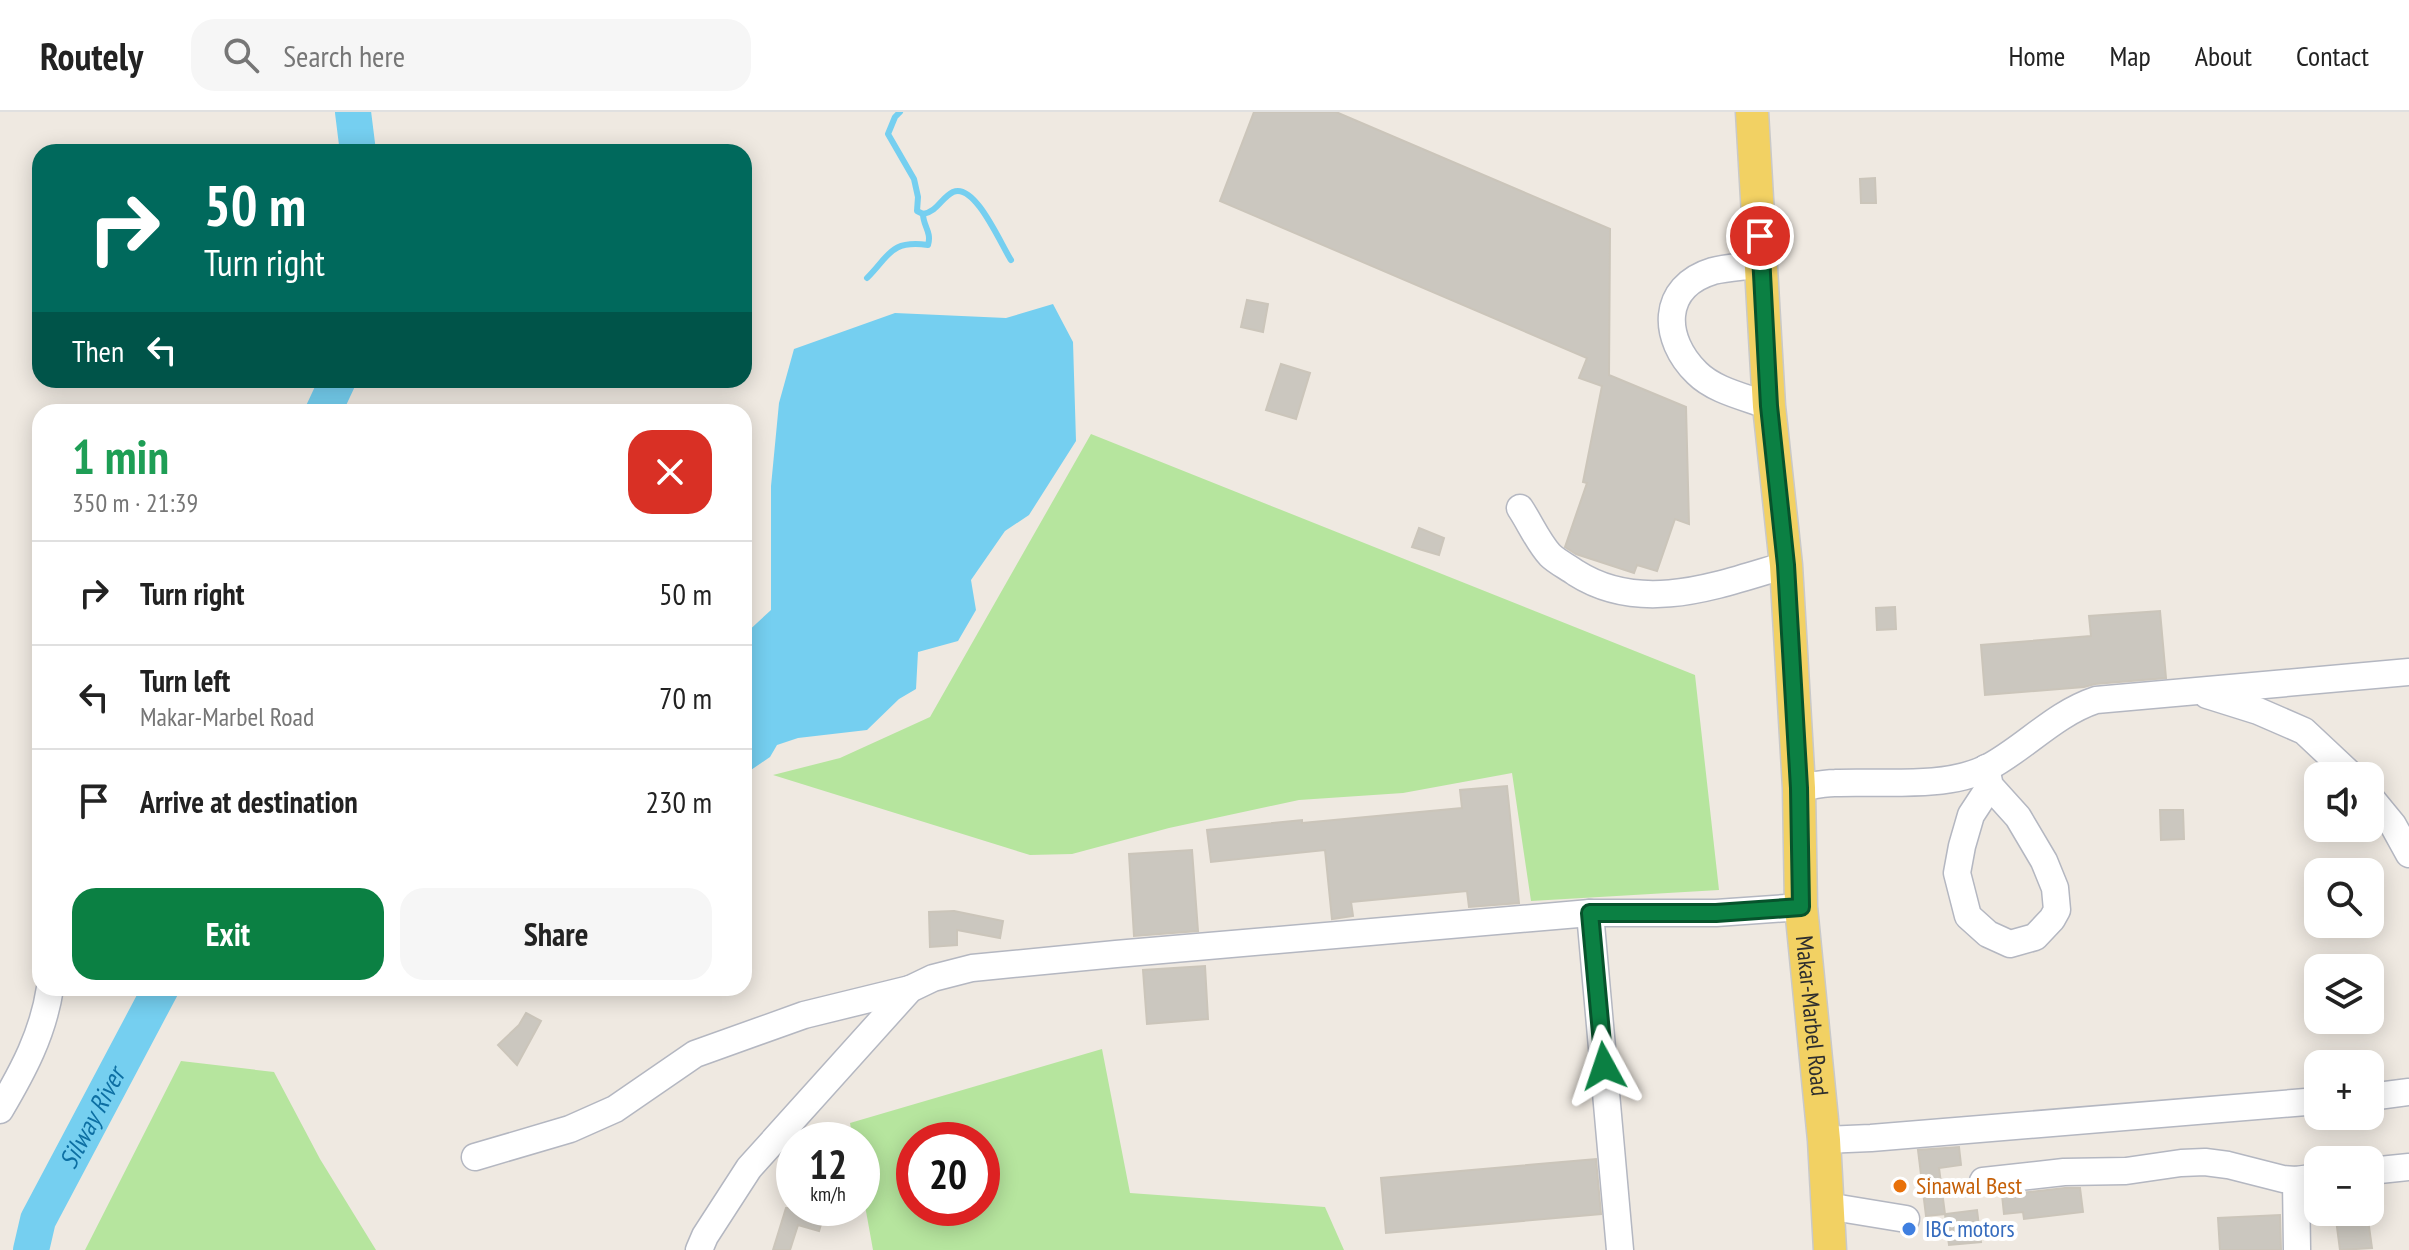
<!DOCTYPE html>
<meta charset="utf-8">
<style>
:root{--surface:#fff;--page:#f6f6f6;--text:#222;--muted:#767676;--line:#e0e0e0;--accent:#0b8043}
body{margin:0;font-family:"PT Sans Narrow",sans-serif;background:var(--page);color:var(--text);height:100vh;display:flex;flex-direction:column;font-size:30px;white-space:nowrap}
*{box-sizing:border-box;margin:0}
p{font-size:26px;color:var(--muted)}
.icon{flex:none;width:44px;height:44px;fill:none;stroke:currentColor;stroke-width:2;stroke-linecap:round;stroke-linejoin:round}
.map{position:relative;flex:1;overflow:hidden}
.side{position:absolute;left:32px;top:292px;width:720px;height:592px;display:flex;flex-direction:column;background:var(--surface);border-radius:24px;box-shadow:0 4px 20px #0003}
.side>*{flex:none}
.guide{position:absolute;left:32px;top:32px;width:720px;height:244px;border-radius:24px;box-shadow:0 4px 20px #0003;background:#00695c;color:#fff;overflow:hidden}
.buttons{position:absolute;left:2304px;top:650px;display:grid;gap:16px}
.buttons a{display:grid;place-items:center;width:80px;height:80px;border-radius:16px;background:var(--surface);box-shadow:0 4px 20px #0003;font-size:40px}
.speed{position:absolute;left:776px;top:1010px;display:flex;gap:16px;font-size:40px;font-weight:700;text-align:center}
.speed>*{display:grid;place-content:center;width:104px;height:104px;border-radius:50%;background:var(--surface);box-shadow:0 4px 20px #0003;line-height:1}
.speed small{font-size:20px;font-weight:400}
.speed .limit{border:12px solid #d22;background:#fff;color:#111}
.pin{position:absolute;display:grid;place-items:center;width:68px;height:68px;color:#fff;margin:-34px;border:4px solid #fff;border-radius:50%;box-shadow:0 2px 8px #0007}
.me{position:absolute;width:88px;margin:-44px;rotate:355deg;stroke-linejoin:round;filter:drop-shadow(0 0 6px #0008)}
.turn{display:flex;align-items:center;gap:28px;height:168px;padding:0 40px;font-size:36px}
.turn .icon{width:104px;height:104px;stroke-width:2.5}
.turn b{display:block;font-size:56px;line-height:68px}
.then{display:flex;align-items:center;height:76px;padding:0 40px;background:#0003;gap:16px;font-size:30px}
.round{display:grid;place-items:center;flex:none;width:84px;height:84px;border-radius:24px;background:var(--page)}
.overview{display:flex;align-items:center;justify-content:space-between;height:136px;padding:0 40px}
h1{font-size:48px;font-weight:600;line-height:60px;color:#1e9e55}
.cta{display:flex;gap:16px;margin-top:auto;padding:16px 40px}
.cta a{flex:1;height:92px;border-radius:24px;background:var(--accent);color:#fff;font-size:32px;font-weight:600;line-height:92px;text-align:center}
.cta a+a{background:var(--page);color:var(--text)}
ul{padding:0;list-style:none}
li{display:flex;align-items:center;gap:24px;height:104px;padding:0 40px;border-top:2px solid var(--line)}
li div{flex:1}
li b{display:block;font-size:30px}
li em{font-style:normal}
header{display:flex;align-items:center;gap:48px;box-sizing:border-box;height:112px;padding:0 40px;background:var(--surface);border-bottom:2px solid var(--line)}
header strong{font-size:38px}
nav{display:flex;gap:44px;margin-inline-start:auto;font-size:28px}
.search{width:560px;height:72px;background:var(--page);display:flex;align-items:center;gap:20px;box-sizing:border-box;padding:0 28px;border-radius:24px;color:var(--muted);font-size:30px}
.map>svg:first-child{display:block}
.green{fill:#b6e59e;fill-rule:evenodd}
.water{fill:#75cff0}
.lines{fill:none;stroke-linecap:round;stroke-linejoin:round}
.stream{stroke:#75cff0;stroke-width:6}
.river{stroke:#75cff0;stroke-width:36}
.building{fill:#cbc7bf;stroke:#cbc5ba;stroke-width:2}
.minor-casing{stroke:#b4b7c1;stroke-width:29}
.major-casing{stroke:#c9c9c9;stroke-width:35}
.minor{stroke:#fff;stroke-width:26}
.major{stroke:#f2d163;stroke-width:32}
.route-casing{stroke:#07532c;stroke-width:20}
.route{stroke:#0b8043;stroke-width:14}
.food-dot{fill:#e8710a;stroke:#fff;stroke-width:3}
.shop-dot{fill:#3f7fe0;stroke:#fff;stroke-width:3}
.labels{text-anchor:middle;stroke-width:8;stroke-linejoin:round;paint-order:stroke}
.street-label{font-size:24px;fill:#2e2e2e;stroke:#fff}
.food-label{font-size:24px;fill:#c56008;stroke:#fff;text-anchor:start}
.shop-label{font-size:24px;fill:#366cbe;stroke:#fff;text-anchor:start}
.water-label{font-size:26px;font-style:italic;fill:#0d6fa3;stroke:#fff}
</style>
<header>
<strong>Routely</strong>
<div class="search"><svg class="icon" aria-label="search" viewBox="0 0 24 24"><circle cx="10" cy="10" r="6"/><path d="M15 15l6 6"/></svg>Search here</div>
<nav><a>Home</a><a>Map</a><a>About</a><a>Contact</a></nav>
</header>
<div class="map">
<svg width="2409" height="1138" viewBox="0 0 2409 1138">
<rect width="100%" height="100%" fill="#efe9e1"/>
<g class="green">
<polygon points="1091,322 1695,563 1719,778 1531,789 1512,661 1403,681 1299,688 1169,716 1072,742 1030,743 773,663 840,646 930,605"/>
<path d="M 1102,937 L 1130,1081 L 1325,1095 L 1344,1138 L 873,1138 L 862,1077 L 862,1028 L 853,1028 L 850,1011 ZM 914,1028 L 982,1028 L 982,1096 L 914,1096 Z"/>
<polygon points="181,949 274,960 320,1047 376,1138 85,1138"/>
</g>
<polygon class="water" points="1053,192 1073,230 1076,329 1029,403 1005,419 971,468 976,498 958,529 918,540 916,577 899,587 867,618 798,626 777,633 770,645 748,660 744,658 744,523 771,498 771,374 779,291 794,237 895,201 1006,206"/>
<g class="lines">
<g class="stream">
<path d="M 900,0 L 895,5 L 888,22 L 914,67 L 918,85 L 917,99 L 923,102 C 938,99 941,86 953,80 C 975,70 1001,133 1011,148"/>
<path d="M 867,166 C 890,143 890,128 928,133 C 932,120 923,114 923,102"/>
</g>
<g class="river">
<polyline points="353,0 358,40"/>
<polyline points="323,300 338,268"/>
<path id="s1" d="M 31,1138 L 38,1108 L 161,876"/>
</g>
</g>
<g class="building">
<polygon points="1254,0 1336,0 1610,117 1609,263 1686,295 1689,412 1675,407 1657,459 1637,453 1634,461 1576,442 1565,435 1587,371 1583,370 1602,274 1579,266 1587,246 1220,89"/>
<polygon points="1875,66 1876,91 1861,91 1860,67"/>
<polygon points="1247,188 1268,192 1263,220 1241,215"/>
<polygon points="1281,252 1310,261 1296,307 1266,298"/>
<polygon points="1419,416 1444,426 1439,443 1412,435"/>
<polygon points="1895,495 1896,517 1877,518 1876,496"/>
<polygon points="2160,499 2166,566 2095,572 2084,575 1985,583 1981,533 2091,524 2089,504"/>
<polygon points="1507,674 1519,791 1469,795 1467,779 1351,790 1353,804 1332,807 1325,738 1211,750 1207,718 1302,708 1302,711 1462,696 1460,678"/>
<polygon points="2160,698 2183,698 2184,727 2161,728"/>
<polygon points="1192,738 1198,819 1134,824 1129,742"/>
<polygon points="954,799 1003,809 1000,826 957,818 957,833 930,835 929,800"/>
<polygon points="1205,854 1208,907 1147,912 1143,858"/>
<polygon points="526,901 541,909 517,953 498,933 519,913"/>
<polygon points="1959,1035 1961,1053 1939,1056 1945,1102 1926,1104 1918,1038"/>
<polygon points="1596,1047 1601,1102 1386,1121 1381,1066"/>
<polygon points="2065,1076 2080,1076 2083,1100 2024,1107 2023,1100 2004,1102 2002,1083"/>
<polygon points="786,1096 826,1096 819,1119 798,1113 790,1138 773,1138"/>
<polygon points="1977,1098 1981,1130 1949,1133 1945,1102"/>
<polygon points="2335,1100 2367,1100 2372,1136 2340,1138"/>
<polygon points="2280,1103 2281,1138 2220,1138 2218,1106"/>
</g>
<g class="lines">
<defs>
<g id="minor">
<path d="M 1762,152 C 1746,155 1728,155 1713,159 C 1660,175 1662,227 1697,261 C 1715,279 1746,285 1769,294"/>
<path d="M 1520,396 C 1530,411 1538,430 1550,443 C 1557,450 1568,455 1576,461 C 1642,503 1718,473 1786,453"/>
<polyline points="2207,583 2258,599 2304,619 2352,664"/>
<polyline points="1986,656 1990,674 2018,705 2044,749 2055,776 2057,798 2052,807 2035,825 2010,832 1988,822 1968,804 1957,761 1962,734 1971,703 1990,674"/>
<path d="M 1799,676 C 1811,674 1823,671 1835,671 C 1881,669 1945,677 1987,656 C 2025,636 2054,602 2096,588 L 2409,560"/>
<polyline points="2370,685 2393,713 2409,742"/>
<polyline points="1590,801 1620,1138"/>
<polyline points="2370,985 2409,980"/>
<path d="M 0,998 C 23,959 43,922 50,876"/>
<polyline points="1824,1028 1871,1026 2318,989"/>
<polyline points="475,1045 570,1017 615,997 695,942 804,903 910,877"/>
<polyline points="2370,1059 2409,1055"/>
<polyline points="1983,1069 2064,1060 2126,1059 2181,1051 2205,1050 2228,1053 2283,1067 2296,1068"/>
<polyline points="1827,1094 1906,1107"/>
<polyline points="699,1138 705,1124 749,1056 910,877 933,866 972,856 1116,842 1590,801 1716,801 1801,795"/>
<polyline points="2297,1138 2296,1068 2318,1065"/>
</g>
<g id="major">
<path id="s2" d="M 1752,0 L 1769,294 L 1786,453 L 1799,676 L 1801,795 L 1824,1028 L 1830,1138"/>
</g>
</defs>
<use href="#minor" class="minor-casing"/>
<use href="#major" class="major-casing"/>
<use href="#minor" class="minor"/>
<use href="#major" class="major"/>
</g>
<g class="lines">
<defs>
<polyline id="route" points="1604,954 1590,801 1716,801 1801,795 1799,676 1786,453 1769,294 1760,124"/>
</defs>
<use href="#route" class="route-casing"/>
<use href="#route" class="route"/>
</g>
<circle class="food-dot" cx="1900" cy="1074" r="8"/>
<circle class="shop-dot" cx="1909" cy="1117" r="8"/>
<g class="labels">
<g class="street-label">
<text dy="8" stroke="none"><textPath href="#s2" startOffset="906">Makar-Marbel Road</textPath></text>
</g>
<g class="food-label">
<text x="1916" y="1082">Sinawal Best</text>
</g>
<g class="shop-label">
<text x="1925" y="1125">IBC motors</text>
</g>
<g class="water-label">
<text dy="9" stroke="none"><textPath href="#s1" startOffset="146">Silway River</textPath></text>
</g>
</g>
</svg>
<div class="buttons">
<a><svg class="icon" aria-label="sound" viewBox="0 0 24 24"><path d="M4 9h4l5-4v14l-5-4H4zM17 9q2 3 0 6"/></svg></a>
<a><svg class="icon" aria-label="search" viewBox="0 0 24 24"><circle cx="10" cy="10" r="6"/><path d="M15 15l6 6"/></svg></a>
<a><svg class="icon" aria-label="layers" viewBox="0 0 24 24"><path d="M12 4l9 5-9 5-9-5zM3 14l9 5 9-5"/></svg></a>
<a>+</a>
<a>−</a>
</div>
<div class="speed"><div>12<small>km/h</small></div><div class="limit">20</div></div>
<div class="pin" style="left:1760px;top:124px;background:#d93025"><svg class="icon" aria-label="arrive" viewBox="0 0 24 24"><path d="M6 21V4h12l-3 4 3 4H6"/></svg></div>
<svg class="me" style="left:1604px;top:954px" viewBox="-20 -20 40 40"><path d="M0-17L14 15 0 8-14 15z" fill="#0b8043" stroke="#fff" stroke-width="4"/></svg>
<div class="guide">
<div class="turn"><svg class="icon" aria-label="right" viewBox="0 0 24 24"><path d="M7 20v-9h11M14 6l5 5-5 5"/></svg><div><b>50 m</b>Turn right</div></div>
<div class="then">Then<svg class="icon" aria-label="left" viewBox="0 0 24 24"><path d="M17 20v-9H6M10 6l-5 5 5 5"/></svg></div>
</div>
<section class="side">
<div class="overview"><div><h1>1 min</h1><p>350 m · 21:39</p></div><a class="round" style="background:#d93025;color:#fff"><svg class="icon" aria-label="close" viewBox="0 0 24 24"><path d="M6 6l12 12M18 6L6 18"/></svg></a></div>
<ul>
<li><svg class="icon" aria-label="right" viewBox="0 0 24 24"><path d="M7 20v-9h11M14 6l5 5-5 5"/></svg><div><b>Turn right</b></div><em>50 m</em></li>
<li><svg class="icon" aria-label="left" viewBox="0 0 24 24"><path d="M17 20v-9H6M10 6l-5 5 5 5"/></svg><div><b>Turn left</b><p>Makar-Marbel Road</p></div><em>70 m</em></li>
<li><svg class="icon" aria-label="arrive" viewBox="0 0 24 24"><path d="M6 21V4h12l-3 4 3 4H6"/></svg><div><b>Arrive at destination</b></div><em>230 m</em></li>
</ul>
<div class="cta"><a>Exit</a><a>Share</a></div>
</section>
</div>
